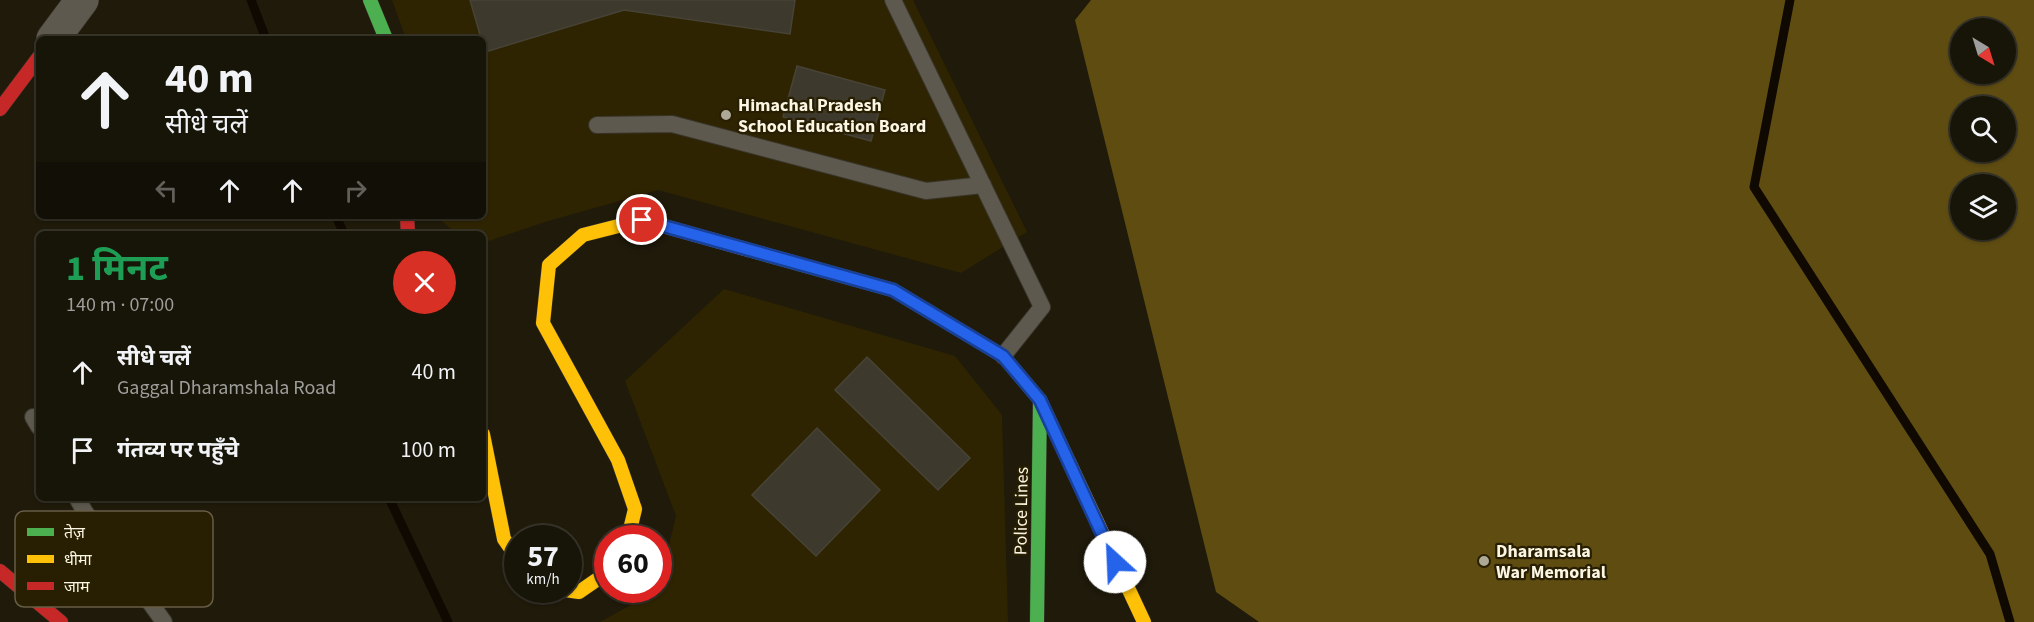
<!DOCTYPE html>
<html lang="hi">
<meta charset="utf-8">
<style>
:root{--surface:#171408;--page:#201d12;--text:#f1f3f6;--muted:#9e9e9c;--line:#363329}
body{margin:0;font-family:"Source Sans 3","Noto Sans Devanagari",sans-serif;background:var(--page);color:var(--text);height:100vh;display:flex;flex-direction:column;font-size:22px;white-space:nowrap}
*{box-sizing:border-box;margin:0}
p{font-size:20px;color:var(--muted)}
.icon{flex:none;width:33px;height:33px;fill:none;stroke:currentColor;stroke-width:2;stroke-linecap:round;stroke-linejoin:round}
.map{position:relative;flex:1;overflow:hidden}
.details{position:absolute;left:36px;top:231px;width:450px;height:270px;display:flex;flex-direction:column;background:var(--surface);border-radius:9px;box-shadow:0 2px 4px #0004,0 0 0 2px var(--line)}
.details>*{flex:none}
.guide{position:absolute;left:36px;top:36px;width:450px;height:183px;border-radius:9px;box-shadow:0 2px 4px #0004,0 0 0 2px var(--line);background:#171408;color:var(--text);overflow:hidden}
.needle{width:39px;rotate:142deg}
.controls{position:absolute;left:1950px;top:18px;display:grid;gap:12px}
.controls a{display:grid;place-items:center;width:66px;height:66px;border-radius:50%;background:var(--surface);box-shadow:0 2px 4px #0004,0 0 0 2px var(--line);font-size:30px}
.speed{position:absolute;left:504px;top:525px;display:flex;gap:12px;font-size:30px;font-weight:700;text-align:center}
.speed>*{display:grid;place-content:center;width:78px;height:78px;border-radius:50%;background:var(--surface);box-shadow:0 2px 4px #0004,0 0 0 2px var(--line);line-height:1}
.speed small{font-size:15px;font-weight:400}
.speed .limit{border:9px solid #d22;background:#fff;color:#111}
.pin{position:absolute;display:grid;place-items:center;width:51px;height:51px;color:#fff;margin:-26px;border:3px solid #fff;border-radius:50%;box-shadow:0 2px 6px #0007}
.me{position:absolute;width:66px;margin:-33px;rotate:335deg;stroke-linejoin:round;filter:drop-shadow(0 0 4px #0008)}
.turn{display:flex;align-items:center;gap:21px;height:126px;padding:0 30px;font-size:27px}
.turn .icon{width:78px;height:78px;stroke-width:2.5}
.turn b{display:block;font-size:42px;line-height:51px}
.lanes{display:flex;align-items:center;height:57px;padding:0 30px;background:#0003;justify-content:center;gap:30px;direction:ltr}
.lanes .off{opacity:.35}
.round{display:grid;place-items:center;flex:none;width:63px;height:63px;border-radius:32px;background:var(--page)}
.overview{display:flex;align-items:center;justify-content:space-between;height:102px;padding:0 30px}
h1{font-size:36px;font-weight:700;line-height:45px;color:#1e9e55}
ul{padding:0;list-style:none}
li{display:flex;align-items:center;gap:18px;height:78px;padding:0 30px}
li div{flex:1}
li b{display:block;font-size:22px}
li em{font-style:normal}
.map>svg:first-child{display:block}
.built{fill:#2f2401}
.forest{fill:#5e4c11;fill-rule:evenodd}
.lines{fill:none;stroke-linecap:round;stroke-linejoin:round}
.stream{stroke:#100901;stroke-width:9}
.building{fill:#3d392c;stroke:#474336;stroke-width:1.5}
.lane-casing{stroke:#39352a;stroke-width:18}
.street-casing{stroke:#39352a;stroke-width:34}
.fast-casing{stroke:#39352a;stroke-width:15}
.slow-casing{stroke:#39352a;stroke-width:15}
.jam-casing{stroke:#39352a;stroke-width:15}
.lane{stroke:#5d594e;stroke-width:16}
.street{stroke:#5d594e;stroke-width:33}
.fast{stroke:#4caf50;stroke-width:14}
.slow{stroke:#ffc107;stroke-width:14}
.jam{stroke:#c62828;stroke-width:14}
.route-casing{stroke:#184099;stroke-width:15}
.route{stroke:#2563eb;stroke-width:10}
.poi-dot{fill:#aea897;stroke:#281e01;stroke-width:2}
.labels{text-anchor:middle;stroke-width:4.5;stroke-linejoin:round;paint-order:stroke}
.poi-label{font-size:18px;font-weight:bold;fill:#fbf5e3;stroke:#281e01;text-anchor:start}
.street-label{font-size:18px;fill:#fbf5e3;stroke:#281e01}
.key{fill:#281e01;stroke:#675e45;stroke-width:1.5}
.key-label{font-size:16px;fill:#fbf5e3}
</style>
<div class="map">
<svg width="2034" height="622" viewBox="0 0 2034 622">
<rect width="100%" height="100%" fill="#1f1a0a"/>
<g class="built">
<polygon points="392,0 913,0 1027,232 961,273 658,190 545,222 483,243 483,234 457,234 436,216 483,216 483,39 406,39"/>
<polygon points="724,289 955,356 1002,415 1008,622 600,622 658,590 676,516 625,381"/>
</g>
<path class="forest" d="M 1091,0 L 2034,0 L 2034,622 L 1259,622 L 1216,592 L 1075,20 ZM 1960,28 L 2006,28 L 2006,74 L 1960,74 ZM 1960,106 L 2006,106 L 2006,152 L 1960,152 ZM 1960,184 L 2006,184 L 2006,230 L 1960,230 Z"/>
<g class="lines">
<g class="stream">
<polyline points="251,0 266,39"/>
<polyline points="1790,0 1754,187 1990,554 2010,622"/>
<polyline points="336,216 344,234"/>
<polyline points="389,498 448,622"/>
</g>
</g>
<g class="building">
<polygon points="470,0 795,0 790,34 624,10 485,52"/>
<polygon points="797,66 885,90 871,141 783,117"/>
<polygon points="867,357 970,458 938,490 835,390"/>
<polygon points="817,428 880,490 816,556 752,495"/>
</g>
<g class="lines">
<defs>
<g id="lane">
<polyline points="893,0 1042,307 1003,356"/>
<polyline points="597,125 672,124 926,191 983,185"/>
<polyline points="33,417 39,427"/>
<polyline points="77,498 85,512 164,622"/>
</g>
<polyline id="street" points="53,39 82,0"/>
<g id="fast">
<polyline points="370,0 386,39"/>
<polyline points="749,250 893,290 1003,356 1040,400 1069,462"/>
<polyline points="1037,622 1040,400"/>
</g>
<g id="slow">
<polyline points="483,434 504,539 518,559"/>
<polyline points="1069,462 1144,622"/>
<polyline points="628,538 635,509 618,460 543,323 549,265 583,235 642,220 749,250"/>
<polyline points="565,590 579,592 608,572"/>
</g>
<g id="jam">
<polyline points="0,109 39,57"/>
<polyline points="407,216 408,234"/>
<polyline points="0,571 61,622"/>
</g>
</defs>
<use href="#lane" class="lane-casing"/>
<use href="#street" class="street-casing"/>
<use href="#fast" class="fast-casing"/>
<use href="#slow" class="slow-casing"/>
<use href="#jam" class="jam-casing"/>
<use href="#lane" class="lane"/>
<use href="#street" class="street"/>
<use href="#fast" class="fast"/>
<use href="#slow" class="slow"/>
<use href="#jam" class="jam"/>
</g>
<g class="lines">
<defs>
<polyline id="route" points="642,220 893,290 1003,356 1040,400 1115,562"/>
</defs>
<use href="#route" class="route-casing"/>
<use href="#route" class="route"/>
</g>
<g class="poi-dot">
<circle cx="726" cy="115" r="6"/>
<circle cx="1484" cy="561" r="6"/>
</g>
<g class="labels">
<g class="poi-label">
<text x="738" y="111">Himachal Pradesh<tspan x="738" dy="21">School Education Board</tspan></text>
<text x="1496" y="557">Dharamsala<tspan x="1496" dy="21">War Memorial</tspan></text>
</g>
<g class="street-label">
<text transform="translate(1021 511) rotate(-89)" y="6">Police Lines</text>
</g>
</g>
<rect x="15" y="511" width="198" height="96" rx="9" class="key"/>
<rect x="27" y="528" width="27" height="8" fill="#4caf50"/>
<rect x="27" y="555" width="27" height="8" fill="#ffc107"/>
<rect x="27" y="582" width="27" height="8" fill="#c62828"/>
<g class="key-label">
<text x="64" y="538">तेज़</text>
<text x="64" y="565">धीमा</text>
<text x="64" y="592">जाम</text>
</g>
</svg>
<div class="controls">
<a><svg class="needle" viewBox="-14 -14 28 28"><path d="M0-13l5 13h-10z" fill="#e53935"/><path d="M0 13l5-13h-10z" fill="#9e9e9c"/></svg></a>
<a><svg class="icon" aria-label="search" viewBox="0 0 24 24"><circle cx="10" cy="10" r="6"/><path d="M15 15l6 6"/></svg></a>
<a><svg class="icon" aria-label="layers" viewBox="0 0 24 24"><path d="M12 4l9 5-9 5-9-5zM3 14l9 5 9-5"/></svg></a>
</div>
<div class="speed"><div>57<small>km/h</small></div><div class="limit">60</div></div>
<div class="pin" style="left:642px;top:220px;background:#d93025"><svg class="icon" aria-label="arrive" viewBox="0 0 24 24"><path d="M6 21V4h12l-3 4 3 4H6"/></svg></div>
<svg class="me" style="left:1115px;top:562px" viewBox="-20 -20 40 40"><circle r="19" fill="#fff"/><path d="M0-13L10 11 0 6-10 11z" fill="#2563eb"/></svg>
<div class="guide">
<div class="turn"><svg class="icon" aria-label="ahead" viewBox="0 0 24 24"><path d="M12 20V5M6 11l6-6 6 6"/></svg><div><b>40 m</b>सीधे चलें</div></div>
<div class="lanes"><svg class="icon off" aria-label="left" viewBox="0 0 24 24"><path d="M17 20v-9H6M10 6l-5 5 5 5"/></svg><svg class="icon" aria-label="ahead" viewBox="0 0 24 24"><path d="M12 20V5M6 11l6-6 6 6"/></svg><svg class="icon" aria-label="ahead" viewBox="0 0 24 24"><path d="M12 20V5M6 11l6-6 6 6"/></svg><svg class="icon off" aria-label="right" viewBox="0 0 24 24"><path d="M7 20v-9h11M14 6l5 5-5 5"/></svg></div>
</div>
<section class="details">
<div class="overview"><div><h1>1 मिनट</h1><p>140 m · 07:00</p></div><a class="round" style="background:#d93025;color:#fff"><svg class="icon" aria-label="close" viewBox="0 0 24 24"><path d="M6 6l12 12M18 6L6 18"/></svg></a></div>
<ul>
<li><svg class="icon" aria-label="ahead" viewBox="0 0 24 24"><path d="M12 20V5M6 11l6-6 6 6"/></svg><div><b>सीधे चलें</b><p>Gaggal Dharamshala Road</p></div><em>40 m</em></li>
<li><svg class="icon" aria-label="arrive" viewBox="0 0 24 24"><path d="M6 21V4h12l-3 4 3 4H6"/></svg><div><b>गंतव्य पर पहुँचे</b></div><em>100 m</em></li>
</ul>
</section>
</div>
